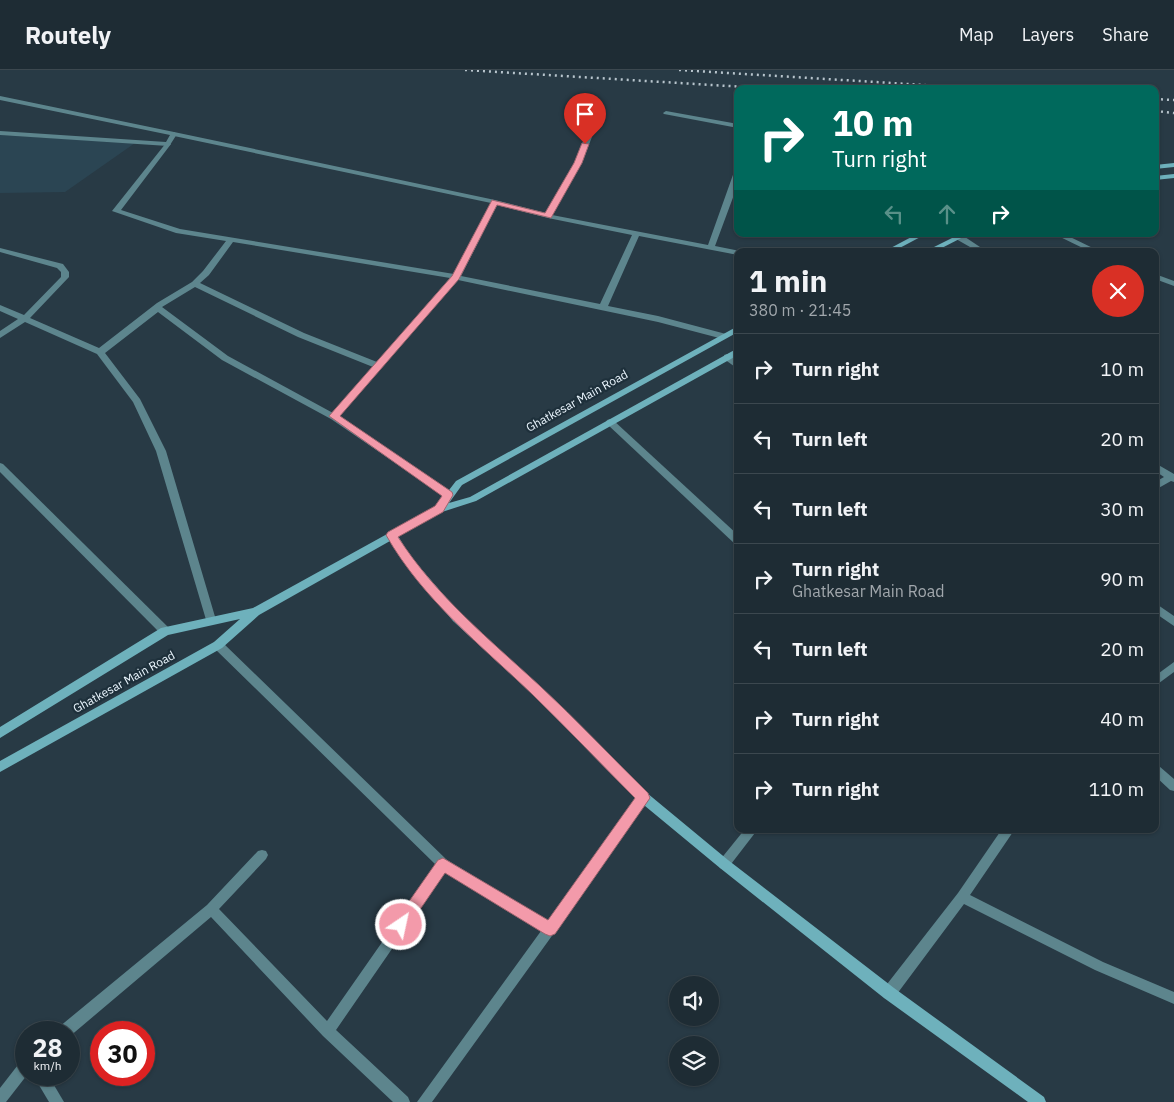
<!DOCTYPE html>
<meta charset="utf-8">
<style>
:root{--surface:#1e2c34;--page:#2b3840;--text:#f1f3f6;--muted:#a1a7ac;--line:#3c484f}
body{margin:0;font-family:"IBM Plex Sans",sans-serif;background:var(--page);color:var(--text);height:100vh;display:flex;flex-direction:column;font-size:19px;white-space:nowrap}
*{box-sizing:border-box;margin:0}
p{font-size:16px;color:var(--muted)}
.icon{flex:none;width:28px;height:28px;fill:none;stroke:currentColor;stroke-width:2;stroke-linecap:round;stroke-linejoin:round}
.map{position:relative;flex:1;overflow:hidden}
.sheet{position:absolute;left:734px;top:178px;width:425px;height:585px;display:flex;flex-direction:column;background:var(--surface);border-radius:10px;box-shadow:0 1px 4px #0004,0 0 0 1px var(--line)}
.sheet>*{flex:none}
.hud{position:absolute;left:734px;top:15px;width:425px;height:152px;border-radius:10px;box-shadow:0 1px 4px #0004,0 0 0 1px var(--line);background:#00695c;color:#fff;overflow:hidden}
.controls{position:absolute;left:669px;top:906px;display:grid;gap:10px}
.controls a{display:grid;place-items:center;width:50px;height:50px;border-radius:50%;background:var(--surface);box-shadow:0 1px 4px #0004,0 0 0 1px var(--line);font-size:25px}
.speed{position:absolute;left:15px;top:951px;display:flex;gap:10px;font-size:25px;font-weight:700;text-align:center}
.speed>*{display:grid;place-content:center;width:65px;height:65px;border-radius:50%;background:var(--surface);box-shadow:0 1px 4px #0004,0 0 0 1px var(--line);line-height:1}
.speed small{font-size:12px;font-weight:400}
.speed .limit{border:8px solid #d22;background:#fff;color:#111}
.pin{position:absolute;display:grid;place-items:center;width:42px;height:42px;color:#fff;margin:-51px -21px;border-radius:50% 50% 50% 0;rotate:-45deg;box-shadow:0 0 5px #0007}
.pin .icon{rotate:45deg}
.me{position:absolute;width:55px;margin:-28px;rotate:34deg;stroke-linejoin:round;filter:drop-shadow(0 0 4px #0008)}
.turn{display:flex;align-items:center;gap:18px;height:105px;padding:0 15px;font-size:22px}
.turn .icon{width:65px;height:65px;stroke-width:2.5}
.turn b{display:block;font-size:35px;line-height:42px}
.lanes{display:flex;align-items:center;height:48px;padding:0 15px;background:#0003;justify-content:center;gap:25px;direction:ltr}
.lanes .off{opacity:.35}
.round{display:grid;place-items:center;flex:none;width:52px;height:52px;border-radius:26px;background:var(--page)}
.head{display:flex;align-items:center;justify-content:space-between;height:85px;padding:0 15px}
h1{font-size:30px;font-weight:700;line-height:38px}
ul{padding:0;list-style:none}
li{display:flex;align-items:center;gap:15px;height:70px;padding:0 15px;border-top:1px solid var(--line)}
li div{flex:1}
li b{display:block;font-size:19px}
li em{font-style:normal}
header{display:flex;align-items:center;gap:30px;box-sizing:border-box;height:70px;padding:0 25px;background:var(--surface);border-bottom:1px solid var(--line)}
header strong{font-size:24px}
nav{display:flex;gap:28px;margin-inline-start:auto;font-size:18px}
.map>svg:first-child{display:block}
.built{fill:#2b4553}
.lines{fill:none;stroke-linecap:round;stroke-linejoin:round}
.lane{fill:#5d858d;fill-rule:evenodd}
.street{fill:#5d858d;fill-rule:evenodd}
.secondary{fill:#6eb1bc;fill-rule:evenodd}
.rail{stroke:#b8c5cd;stroke-width:2.5;stroke-dasharray:2 4;stroke-linecap:butt}
.route{fill:#f39aaa;stroke:#9e646e}
.labels{text-anchor:middle;stroke-width:4.5;stroke-linejoin:round;paint-order:stroke}
.street-label{font-size:12px;fill:#ebf6fe;stroke:#1e303b}
</style>
<header>
<strong>Routely</strong>
<nav><a>Map</a><a>Layers</a><a>Share</a></nav>
</header>
<div class="map">
<svg width="1174" height="1032" viewBox="0 0 1174 1032">
<rect width="100%" height="100%" fill="#283a45"/>
<polygon class="built" points="0,65 135,73 65,122 0,123"/>
<g class="lines">
<g class="lane">
<polygon points="0,26 174,62 177,64 170,75 168,76 0,65 0,61 166,72 170,65 0,30"/>
<polygon points="956,165 962,165 986,181 977,181 956,169"/>
</g>
<g class="street">
<path d="M 600,36 L 603,38 L 582,93 L 552,145 L 708,175 L 734,102 L 738,100 L 738,114 L 715,176 L 740,181 L 738,181 L 738,185 L 639,166 L 608,236 L 658,246 L 726,264 L 727,266 L 723,269 L 658,252 L 458,210 L 339,346 L 451,423 L 453,425 L 451,427 L 445,427 L 331,349 L 222,290 L 158,242 L 105,283 L 140,329 L 166,381 L 216,550 L 215,553 L 207,553 L 156,381 L 133,332 L 97,284 L 25,252 L 0,268 L 0,261 L 18,249 L 0,241 L 0,235 L 24,245 L 61,207 L 61,202 L 57,198 L 0,182 L 0,178 L 63,194 L 69,202 L 69,207 L 30,248 L 99,278 L 157,233 L 192,212 L 203,201 L 226,171 L 176,163 L 112,141 L 166,73 L 168,72 L 171,74 L 121,140 L 180,159 L 454,204 L 491,133 L 174,66 L 171,64 L 174,62 L 495,130 L 546,143 L 574,93 L 597,38 ZM 497,135 L 548,148 L 632,165 L 600,234 L 461,206 ZM 233,172 L 450,208 L 377,292 L 304,263 L 200,213 L 209,205 ZM 195,217 L 298,267 L 373,297 L 333,343 L 228,286 L 162,237 Z"/>
<polygon points="666,41 738,54 738,58 664,44 663,43"/>
<polygon points="1054,164 1064,164 1099,181 1089,181"/>
<polygon points="1155,204 1174,211 1174,216 1155,209"/>
<polygon points="727,284 738,291 738,299 724,289 724,285"/>
<polygon points="610,349 613,350 738,465 738,474 735,474 607,354 606,352 607,350"/>
<polygon points="0,393 3,394 169,558 170,561 169,564 161,564 0,402"/>
<polygon points="1155,393 1174,404 1174,412 1171,411 1155,420 1155,412 1164,407 1155,401"/>
<polygon points="1155,533 1174,546 1174,556 1155,543"/>
<polygon points="218,571 222,572 447,790 548,851 639,723 643,722 647,723 649,727 554,863 432,1032 417,1032 541,861 445,802 336,960 408,1027 410,1032 393,1032 323,966 211,847 69,967 69,962 58,962 59,957 207,835 258,781 262,780 266,781 268,785 266,789 219,839 327,951 436,795 214,578 213,575 214,572"/>
<polygon points="1174,592 1174,602 1155,616 1155,606"/>
<polygon points="1155,694 1159,696 1174,709 1174,721 1170,720 1155,706"/>
<polygon points="745,759 758,759 728,798 724,800 720,798 718,794 720,790"/>
<polygon points="1002,759 1015,759 970,825 1103,892 1174,922 1174,934 1095,900 964,834 894,928 889,929 884,928 883,923 884,918 958,823"/>
<polygon points="26,989 27,1005 6,1032 0,1032 0,1018 21,991"/>
<polygon points="33,1005 48,1005 64,1032 49,1032"/>
</g>
<g class="secondary">
<polygon points="1174,93 1174,97 1155,99 1155,95"/>
<polygon points="1174,104 1174,108 1155,110 1155,106"/>
<polygon points="917,164 926,164 894,181 885,181"/>
<polygon points="960,164 969,164 936,181 926,181"/>
<polygon points="738,256 738,262 462,415 449,433 470,427 738,278 738,285 476,431 442,442 398,466 410,486 461,545 541,618 647,723 728,790 894,918 1044,1027 1046,1032 1028,1032 884,928 720,798 639,731 533,624 453,551 404,492 390,471 259,545 222,578 0,702 0,691 214,572 240,549 168,565 0,668 0,657 161,558 253,538 436,437 456,411"/>
</g>
<g class="rail">
<polyline points="465,0 778,19"/>
<polyline points="679,0 990,19"/>
<polyline points="1155,29 1174,30"/>
<polyline points="1155,41 1174,43"/>
</g>
</g>
<path class="route" d="M 582,73 L 589,74 L 582,93 L 551,148 L 497,135 L 459,209 L 340,346 L 452,422 L 453,425 L 443,442 L 398,467 C 436,526 489,569 540,616 C 577,650 612,688 648,723 L 650,728 L 555,864 L 550,866 L 545,864 L 445,803 L 406,860 L 401,862 L 396,860 L 394,855 L 396,850 L 438,790 L 443,788 L 548,850 L 635,728 C 601,694 568,659 533,625 C 481,575 423,530 386,465 L 388,462 L 435,436 L 442,426 L 329,346 L 452,206 L 492,130 L 545,143 L 574,93 Z"/>
<g class="labels">
<g class="street-label">
<text transform="translate(577 331) rotate(-29)" y="4">Ghatkesar Main Road</text>
<text transform="translate(124 612) rotate(-29)" y="4">Ghatkesar Main Road</text>
</g>
</g>
</svg>
<div class="controls">
<a><svg class="icon" aria-label="sound" viewBox="0 0 24 24"><path d="M4 9h4l5-4v14l-5-4H4zM17 9q2 3 0 6"/></svg></a>
<a><svg class="icon" aria-label="layers" viewBox="0 0 24 24"><path d="M12 4l9 5-9 5-9-5zM3 14l9 5 9-5"/></svg></a>
</div>
<div class="speed"><div>28<small>km/h</small></div><div class="limit">30</div></div>
<div class="pin" style="left:585px;top:74px;background:#d93025"><svg class="icon" aria-label="arrive" viewBox="0 0 24 24"><path d="M6 21V4h12l-3 4 3 4H6"/></svg></div>
<svg class="me" style="left:401px;top:855px" viewBox="-20 -20 40 40"><circle r="17" fill="#f39aaa" stroke="#fff" stroke-width="3"/><path d="M0-11L8 9 0 5-8 9z" fill="#fff"/></svg>
<div class="hud">
<div class="turn"><svg class="icon" aria-label="right" viewBox="0 0 24 24"><path d="M7 20v-9h11M14 6l5 5-5 5"/></svg><div><b>10 m</b>Turn right</div></div>
<div class="lanes"><svg class="icon off" aria-label="left" viewBox="0 0 24 24"><path d="M17 20v-9H6M10 6l-5 5 5 5"/></svg><svg class="icon off" aria-label="ahead" viewBox="0 0 24 24"><path d="M12 20V5M6 11l6-6 6 6"/></svg><svg class="icon" aria-label="right" viewBox="0 0 24 24"><path d="M7 20v-9h11M14 6l5 5-5 5"/></svg></div>
</div>
<section class="sheet">
<div class="head"><div><h1>1 min</h1><p>380 m · 21:45</p></div><a class="round" style="background:#d93025;color:#fff"><svg class="icon" aria-label="close" viewBox="0 0 24 24"><path d="M6 6l12 12M18 6L6 18"/></svg></a></div>
<ul>
<li><svg class="icon" aria-label="right" viewBox="0 0 24 24"><path d="M7 20v-9h11M14 6l5 5-5 5"/></svg><div><b>Turn right</b></div><em>10 m</em></li>
<li><svg class="icon" aria-label="left" viewBox="0 0 24 24"><path d="M17 20v-9H6M10 6l-5 5 5 5"/></svg><div><b>Turn left</b></div><em>20 m</em></li>
<li><svg class="icon" aria-label="left" viewBox="0 0 24 24"><path d="M17 20v-9H6M10 6l-5 5 5 5"/></svg><div><b>Turn left</b></div><em>30 m</em></li>
<li><svg class="icon" aria-label="right" viewBox="0 0 24 24"><path d="M7 20v-9h11M14 6l5 5-5 5"/></svg><div><b>Turn right</b><p>Ghatkesar Main Road</p></div><em>90 m</em></li>
<li><svg class="icon" aria-label="left" viewBox="0 0 24 24"><path d="M17 20v-9H6M10 6l-5 5 5 5"/></svg><div><b>Turn left</b></div><em>20 m</em></li>
<li><svg class="icon" aria-label="right" viewBox="0 0 24 24"><path d="M7 20v-9h11M14 6l5 5-5 5"/></svg><div><b>Turn right</b></div><em>40 m</em></li>
<li><svg class="icon" aria-label="right" viewBox="0 0 24 24"><path d="M7 20v-9h11M14 6l5 5-5 5"/></svg><div><b>Turn right</b></div><em>110 m</em></li>
</ul>
</section>
</div>
